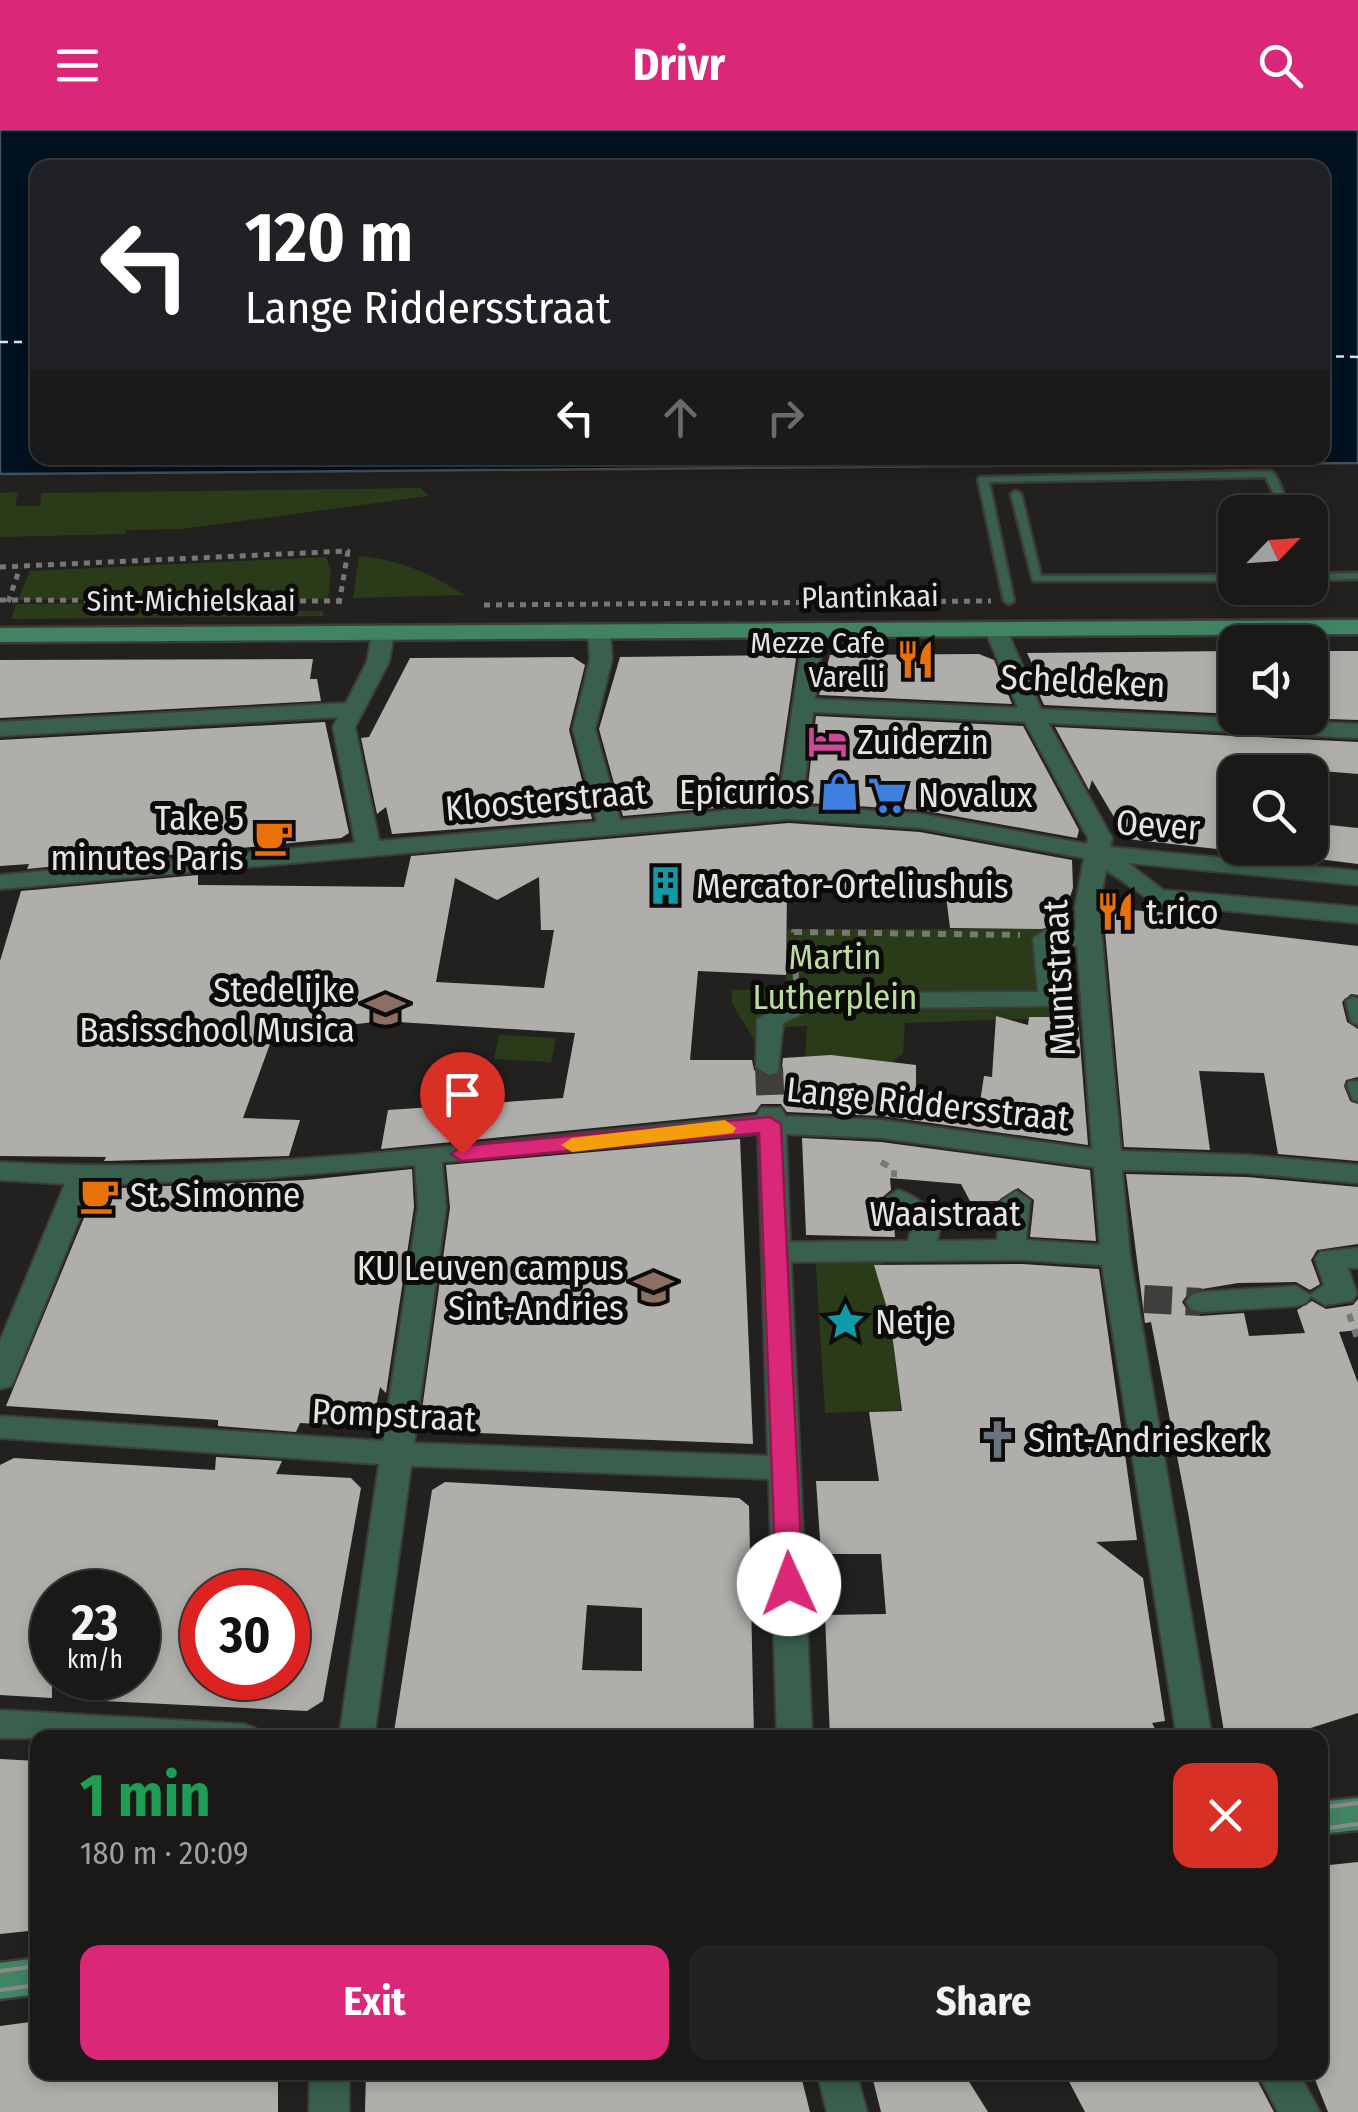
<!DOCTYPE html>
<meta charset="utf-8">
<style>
:root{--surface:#1a1917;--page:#232220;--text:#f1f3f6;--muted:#9fa0a1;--line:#383836;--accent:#db2777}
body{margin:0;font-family:"Fira Sans Condensed",sans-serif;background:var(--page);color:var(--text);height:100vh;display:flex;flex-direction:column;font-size:38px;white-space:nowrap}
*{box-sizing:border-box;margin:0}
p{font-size:32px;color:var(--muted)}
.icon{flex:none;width:55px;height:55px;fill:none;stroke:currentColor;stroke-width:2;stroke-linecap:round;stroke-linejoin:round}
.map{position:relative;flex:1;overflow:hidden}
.drawer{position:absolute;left:30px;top:1600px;width:1298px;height:350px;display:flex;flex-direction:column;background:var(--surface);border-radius:20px;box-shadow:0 5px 15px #0003,0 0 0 2px var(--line)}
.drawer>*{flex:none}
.guide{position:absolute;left:30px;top:30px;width:1300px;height:305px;border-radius:20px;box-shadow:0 5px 15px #0003,0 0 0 2px var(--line);background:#202124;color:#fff;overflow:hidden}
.needle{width:65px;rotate:65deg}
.buttons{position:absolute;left:1218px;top:365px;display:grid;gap:20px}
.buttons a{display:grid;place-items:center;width:110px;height:110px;border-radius:20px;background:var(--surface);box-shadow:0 5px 15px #0003,0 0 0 2px var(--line);font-size:50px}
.speed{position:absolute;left:30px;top:1440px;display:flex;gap:20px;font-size:50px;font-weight:700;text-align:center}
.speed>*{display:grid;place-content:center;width:130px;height:130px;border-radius:50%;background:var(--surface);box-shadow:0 5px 15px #0003,0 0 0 2px var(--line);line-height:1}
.speed small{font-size:25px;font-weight:400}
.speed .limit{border:15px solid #d22;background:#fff;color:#111}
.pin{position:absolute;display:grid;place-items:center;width:85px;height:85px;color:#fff;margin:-102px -42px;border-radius:50% 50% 50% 0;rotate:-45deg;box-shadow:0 0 10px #0007}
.pin .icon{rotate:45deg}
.me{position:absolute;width:110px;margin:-55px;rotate:358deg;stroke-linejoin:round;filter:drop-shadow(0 0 8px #0008)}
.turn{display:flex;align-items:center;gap:35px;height:210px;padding:0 50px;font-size:45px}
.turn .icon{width:130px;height:130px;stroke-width:2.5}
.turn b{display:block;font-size:70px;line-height:85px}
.lanes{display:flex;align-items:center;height:95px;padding:0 50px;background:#0003;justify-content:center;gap:50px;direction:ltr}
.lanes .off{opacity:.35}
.round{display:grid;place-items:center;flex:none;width:105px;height:105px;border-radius:20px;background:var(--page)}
.head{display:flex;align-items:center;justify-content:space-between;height:170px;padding:0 50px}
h1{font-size:60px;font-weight:700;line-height:75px;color:#1e9e55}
.action{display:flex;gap:20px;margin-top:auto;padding:20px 50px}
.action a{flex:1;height:115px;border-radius:20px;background:var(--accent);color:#fff;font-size:40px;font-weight:700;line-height:115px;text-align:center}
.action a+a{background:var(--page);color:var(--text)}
header{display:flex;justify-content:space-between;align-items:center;height:130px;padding:0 50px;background:var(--accent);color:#fff;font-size:45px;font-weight:700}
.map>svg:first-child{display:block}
.green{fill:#2a3b19}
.water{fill:#00111f;stroke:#45515a;stroke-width:2.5;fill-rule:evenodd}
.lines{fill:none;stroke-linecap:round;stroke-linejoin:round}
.ferry{stroke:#cde7fb;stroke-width:2.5;stroke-dasharray:8 6;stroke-linecap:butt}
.building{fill:#b0aeaa;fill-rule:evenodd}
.street-tunnel{stroke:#403e3c;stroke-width:28;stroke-dasharray:28 14;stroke-linecap:butt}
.lane-casing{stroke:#3e3c3a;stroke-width:5}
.street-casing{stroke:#3e3c3a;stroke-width:4}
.secondary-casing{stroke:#3e3c3a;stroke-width:5}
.path-far1{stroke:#797775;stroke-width:5;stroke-dasharray:6 6;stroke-linecap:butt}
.path{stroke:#797775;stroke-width:6;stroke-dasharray:8 8;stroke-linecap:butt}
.lane{fill:#38604c;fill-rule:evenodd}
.street{fill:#38604c;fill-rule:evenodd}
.secondary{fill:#408464;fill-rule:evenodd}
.tram{stroke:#8b8987;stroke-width:4}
.route{fill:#db2777;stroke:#8e194d;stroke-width:2.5}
.slow{fill:#f59e0b}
.labels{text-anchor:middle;stroke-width:10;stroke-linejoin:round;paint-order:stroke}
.far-street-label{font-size:30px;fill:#e6e5e3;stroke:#0c0b0a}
.far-poi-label{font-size:30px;fill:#e6e5e3;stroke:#0c0b0a;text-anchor:end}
.street-label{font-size:35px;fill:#e6e5e3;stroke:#0c0b0a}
.poi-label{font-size:35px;fill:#e6e5e3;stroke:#0c0b0a;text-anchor:start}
.park-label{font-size:35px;fill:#bbde9b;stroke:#0c0b0a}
</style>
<header><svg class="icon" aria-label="menu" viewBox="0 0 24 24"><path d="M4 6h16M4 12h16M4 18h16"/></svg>Drivr<svg class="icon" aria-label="search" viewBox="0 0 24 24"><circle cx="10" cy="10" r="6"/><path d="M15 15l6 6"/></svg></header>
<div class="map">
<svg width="1358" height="1982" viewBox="0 0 1358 1982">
<rect width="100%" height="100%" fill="#23211f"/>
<g class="green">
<polygon points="420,358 429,366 182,399 127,400 125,404 0,407 0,363 18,362 15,376 40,376 41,363"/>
<path d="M 359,426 C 401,430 429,443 464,465 L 353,468 Z"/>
<polygon points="326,427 331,442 328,469 18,470 30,441"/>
<polygon points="220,473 219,481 323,481 323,486 11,489 16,474"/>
<polygon points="787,799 1072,799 1077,887 905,893 903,923 893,932 805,927 807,896 786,897 778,914 757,915 732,873 732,860 786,860"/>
<polygon points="499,905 556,908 551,932 494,929"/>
<polygon points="815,1122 882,1122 901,1280 825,1283"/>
</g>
<path class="water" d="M 0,0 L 1358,0 L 1358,333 L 0,344 ZM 38,38 L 1322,38 L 1322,328 L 38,328 Z"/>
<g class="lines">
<g class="ferry">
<polyline points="0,212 38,212"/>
<polyline points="1322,226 1358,227"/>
</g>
</g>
<g class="building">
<polygon points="1235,521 1235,584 1044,575 1031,546 1040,550 1027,523"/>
<polygon points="1310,521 1358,521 1358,590 1300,588 1310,588"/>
<polygon points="979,524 994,530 1012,574 819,565 830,525"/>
<polygon points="788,525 796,529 775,673 623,686 599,599 620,527"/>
<polygon points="573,527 585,535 569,600 592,689 392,704 386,677 377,684 361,608 369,607 410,528"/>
<polygon points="313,529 310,549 317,549 321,571 0,588 0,530"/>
<polygon points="816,586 1023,596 1079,700 1077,708 921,680 806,673"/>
<polygon points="325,592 349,703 341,708 27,739 29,734 0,736 0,610"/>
<polygon points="1055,597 1358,612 1358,644 1235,634 1235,721 1127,709 1092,650 1089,660"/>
<path d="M 789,693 L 920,702 L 1072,730 L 1073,758 L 1060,796 L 1041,799 L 950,798 L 946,766 L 787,759 L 786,845 L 698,841 L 690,930 L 752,930 L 754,940 L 770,949 L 781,946 L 783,928 L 831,925 L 916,935 L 916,961 L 980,972 L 984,946 L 992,947 L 996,886 L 1028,895 L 1029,887 L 1078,887 L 1088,1015 L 882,986 L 787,982 L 781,974 L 761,974 L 755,982 L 381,1019 L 388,980 L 563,968 L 575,903 L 382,891 L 316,899 L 270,914 L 243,988 L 300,990 L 289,1026 L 104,1031 L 106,1027 L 0,1026 L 0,831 L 21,761 L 198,745 L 198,755 L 404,757 L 411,726 ZM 539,747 L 541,800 L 554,800 L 544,858 L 436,852 L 455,748 L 497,770 Z"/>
<polygon points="1310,693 1358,698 1358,734 1310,728"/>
<polygon points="1103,778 1185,784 1186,792 1223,800 1358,816 1358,865 1351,864 1342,872 1347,892 1358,899 1358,947 1346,950 1344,956 1350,971 1358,974 1358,1031 1278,1024 1264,943 1199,941 1210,1020 1124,1017"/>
<polygon points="802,1008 881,1012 1090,1040 1096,1111 1030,1107 1034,1070 1018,1058 998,1071 970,1071 961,1054 890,1048 891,1060 880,1069 893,1083 895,1107 806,1105"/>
<polygon points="740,1009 753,1314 478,1303 426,1299 420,1294 450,1078 446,1035"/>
<polygon points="412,1039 414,1077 386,1263 380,1257 372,1297 300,1293 296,1302 218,1296 218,1290 6,1276 96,1059 306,1050"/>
<polygon points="1126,1044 1247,1047 1358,1057 1358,1114 1317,1120 1311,1130 1320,1154 1310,1160 1296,1152 1238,1153 1190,1161 1182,1172 1188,1181 1200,1186 1244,1183 1249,1206 1305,1203 1297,1180 1312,1171 1326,1179 1353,1175 1358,1169 1358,1200 1339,1202 1358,1253 1358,1583 1279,1608 1225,1608 1189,1388 1151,1192 1145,1193"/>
<polygon points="1022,1134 1099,1139 1137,1410 1096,1412 1143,1448 1165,1591 1152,1593 1160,1608 830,1608 825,1485 886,1484 881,1424 821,1424 816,1351 879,1351 869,1282 902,1281 890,1188 874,1135"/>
<path d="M 216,1327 L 282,1331 L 276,1344 L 351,1348 L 361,1358 L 323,1571 L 307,1581 L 83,1570 L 84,1548 L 138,1548 L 138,1462 L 52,1462 L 52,1568 L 0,1565 L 0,1335 L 14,1328 L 215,1340 ZM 202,1462 L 288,1462 L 288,1548 L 202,1548 Z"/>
<path d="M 445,1352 L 739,1368 L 749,1376 L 754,1608 L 393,1608 L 432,1360 ZM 587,1475 L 642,1478 L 642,1541 L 582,1540 Z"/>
<polygon points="0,1629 38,1631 38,1800 0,1804"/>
<polygon points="1358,1732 1358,1982 1328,1982 1312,1942 1320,1942 1320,1736"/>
<polygon points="38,1891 38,1942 278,1942 278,1982 0,1982 0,1896"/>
<polygon points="366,1942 800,1942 810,1982 365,1982"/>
<polygon points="871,1942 963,1942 988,1982 881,1982"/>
<polygon points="1064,1942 1253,1942 1274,1982 1085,1982"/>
</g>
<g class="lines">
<g class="street-tunnel">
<polyline points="769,937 771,984"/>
<polyline points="1144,1169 1201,1172"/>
</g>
<defs>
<g id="lane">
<polygon points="1270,341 1275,344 1292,382 1282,382 1266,347 989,352 1014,471 1009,474 1004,471 978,349 980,347"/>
<polygon points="1016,361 1021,364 1041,446 1235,445 1235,451 1033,451 1011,364"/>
<polygon points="1358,443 1358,449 1310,450 1310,444"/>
<polygon points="1353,867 1358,869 1358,895 1351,891 1346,871"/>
<polygon points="1358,951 1358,971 1353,970 1347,955 1349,952"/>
</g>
<g id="street">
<path d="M 995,492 L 1006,498 L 1041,579 L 1358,594 L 1358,608 L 1048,593 L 1112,708 L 1110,717 L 1358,741 L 1358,755 L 1128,733 L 1163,760 L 1358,777 L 1358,793 L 1156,774 L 1106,740 L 1099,777 L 1121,1021 L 1247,1025 L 1358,1035 L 1358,1053 L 1247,1043 L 1122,1040 L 1130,1126 L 1212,1608 L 1177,1608 L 1102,1135 L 1022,1130 L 791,1132 L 812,1608 L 777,1608 L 769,1349 L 411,1336 L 374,1608 L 339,1608 L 379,1334 L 0,1308 L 0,1286 L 383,1311 L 418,1077 L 415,1035 L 264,1048 L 93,1055 L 15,1248 L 11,1256 L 0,1259 L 0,1211 L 65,1054 L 0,1050 L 0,1032 C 251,1047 507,1008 757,986 L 761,978 L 781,978 L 785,986 L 881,990 L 1092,1019 L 1077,816 L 1059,816 L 1065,870 L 1061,876 L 812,879 L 783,893 L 778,943 L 769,945 L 756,937 L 757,889 L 807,863 L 1038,862 L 1033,808 L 1046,800 L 1076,800 L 1075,777 L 1084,728 L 920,698 L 789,689 L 0,759 L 0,745 L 355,713 L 333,597 L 338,587 L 0,606 L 0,592 L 346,573 L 367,532 L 372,503 L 383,497 L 394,503 L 389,532 L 355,597 L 379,711 L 597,692 L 573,599 L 590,529 L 588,501 L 599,495 L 610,501 L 612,529 L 595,599 L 620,690 L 778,676 L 805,495 L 813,494 L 824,500 L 815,569 L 1018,578 L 984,498 ZM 813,582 L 1025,592 L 1088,708 L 1087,714 L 920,684 L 802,676 ZM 758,1004 L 768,1326 L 414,1313 L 446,1077 L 442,1032 ZM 786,1004 L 881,1008 L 1094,1037 L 1100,1115 L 1026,1110 L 1030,1070 L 1016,1061 L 1002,1070 L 997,1110 L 937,1111 L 941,1094 C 933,1080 914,1064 898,1060 L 884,1069 L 912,1097 L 908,1111 L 790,1112 Z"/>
<polygon points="1358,1118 1358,1138 1348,1138 1357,1164 1352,1171 1325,1175 1311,1166 1306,1173 1296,1176 1201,1182 1191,1179 1186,1172 1191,1165 1201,1162 1296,1156 1310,1165 1324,1155 1315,1129 1320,1122"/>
<polygon points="0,1580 243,1594 255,1598 260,1608 0,1608"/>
<polygon points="310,1942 349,1942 349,1982 309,1982"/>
<polygon points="817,1942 856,1942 867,1982 827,1982"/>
<polygon points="1257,1942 1298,1942 1320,1982 1278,1982"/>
</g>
<g id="secondary">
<polygon points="1358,490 1358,504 0,512 0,498"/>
<polygon points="1358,1668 1358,1700 1320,1704 1320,1672"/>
<polygon points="38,1828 38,1864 0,1869 0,1833"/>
</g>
</defs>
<use href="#lane" class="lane-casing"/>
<use href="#street" class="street-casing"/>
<use href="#secondary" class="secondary-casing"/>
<g class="path-far1">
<polyline points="0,437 348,421 338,480"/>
<polyline points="1239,468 1311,468"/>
<polyline points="0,470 339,471"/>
<polyline points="8,472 20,438"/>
<polyline points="484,475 991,471"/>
</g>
<g class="path">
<polyline points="796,850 794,802 1020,805"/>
<polyline points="881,1032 894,1039 894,1047"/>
<polyline points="1349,1184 1358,1211"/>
</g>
<use href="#lane" class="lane"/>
<use href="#street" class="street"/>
<use href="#secondary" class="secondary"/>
<g class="tram">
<polyline points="1320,1678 1358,1673"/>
<polyline points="1320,1699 1358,1694"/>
<polyline points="0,1841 38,1836"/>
<polyline points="0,1860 38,1855"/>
</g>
</g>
<polygon class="route" points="770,987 781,994 803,1454 789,1464 776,1454 759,1003 462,1031 451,1024 462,1016"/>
<polygon class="slow" points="725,990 736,998 733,1003 572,1022 561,1015 572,1008"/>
<defs>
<symbol id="restaurant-bare" viewBox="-9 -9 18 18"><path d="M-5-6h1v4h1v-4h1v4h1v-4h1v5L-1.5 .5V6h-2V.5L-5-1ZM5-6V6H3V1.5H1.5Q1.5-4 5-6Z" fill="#e8710a" stroke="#0c0b0a" stroke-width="2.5" paint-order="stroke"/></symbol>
<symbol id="hotel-bare" viewBox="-9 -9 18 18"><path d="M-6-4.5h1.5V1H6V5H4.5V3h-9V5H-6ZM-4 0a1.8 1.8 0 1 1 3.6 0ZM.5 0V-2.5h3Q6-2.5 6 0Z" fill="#d1479c" stroke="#0c0b0a" stroke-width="2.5" paint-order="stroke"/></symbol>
<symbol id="shop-bare" viewBox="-9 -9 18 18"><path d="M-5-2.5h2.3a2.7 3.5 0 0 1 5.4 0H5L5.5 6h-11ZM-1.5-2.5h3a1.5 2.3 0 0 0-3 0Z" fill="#3f7fe0" stroke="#0c0b0a" stroke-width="2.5" paint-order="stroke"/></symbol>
<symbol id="supermarket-bare" viewBox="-9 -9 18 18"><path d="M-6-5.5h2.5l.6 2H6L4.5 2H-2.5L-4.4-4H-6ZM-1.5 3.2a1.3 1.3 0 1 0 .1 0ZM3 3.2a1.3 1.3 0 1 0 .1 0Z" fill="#3f7fe0" stroke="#0c0b0a" stroke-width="2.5" paint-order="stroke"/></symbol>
<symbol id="cafe-bare" viewBox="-9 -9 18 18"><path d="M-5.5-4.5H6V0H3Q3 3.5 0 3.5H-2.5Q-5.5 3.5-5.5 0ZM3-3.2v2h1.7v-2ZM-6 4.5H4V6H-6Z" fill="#e8710a" stroke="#0c0b0a" stroke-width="2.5" paint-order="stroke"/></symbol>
<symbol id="building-bare" viewBox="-9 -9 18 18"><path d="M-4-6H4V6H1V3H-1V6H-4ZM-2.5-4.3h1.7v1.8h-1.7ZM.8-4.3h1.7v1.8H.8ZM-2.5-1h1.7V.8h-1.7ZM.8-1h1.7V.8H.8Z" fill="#0f9aa8" stroke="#0c0b0a" stroke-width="2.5" paint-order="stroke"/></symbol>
<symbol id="school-bare" viewBox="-9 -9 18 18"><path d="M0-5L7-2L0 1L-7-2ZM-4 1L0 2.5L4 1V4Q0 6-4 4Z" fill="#8d6e63" stroke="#0c0b0a" stroke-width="2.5" paint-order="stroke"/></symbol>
<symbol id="university-bare" viewBox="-9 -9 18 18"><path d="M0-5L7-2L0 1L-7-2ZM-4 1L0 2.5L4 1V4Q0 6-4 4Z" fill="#8d6e63" stroke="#0c0b0a" stroke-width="2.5" paint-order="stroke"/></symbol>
<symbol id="sight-bare" viewBox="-9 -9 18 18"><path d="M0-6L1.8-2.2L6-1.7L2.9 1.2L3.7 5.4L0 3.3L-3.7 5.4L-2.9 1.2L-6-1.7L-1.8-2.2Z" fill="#0f9aa8" stroke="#0c0b0a" stroke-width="2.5" paint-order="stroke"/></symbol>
<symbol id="church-bare" viewBox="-9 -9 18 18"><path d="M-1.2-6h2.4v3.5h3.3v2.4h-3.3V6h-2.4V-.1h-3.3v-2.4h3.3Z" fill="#6b7280" stroke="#0c0b0a" stroke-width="2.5" paint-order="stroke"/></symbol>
</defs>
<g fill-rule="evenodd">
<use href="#restaurant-bare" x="888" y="502" width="55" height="55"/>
<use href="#hotel-bare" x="800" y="584" width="55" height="55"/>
<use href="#shop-bare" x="812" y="634" width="55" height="55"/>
<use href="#supermarket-bare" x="860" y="638" width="55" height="55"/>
<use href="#cafe-bare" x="246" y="680" width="55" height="55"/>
<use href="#building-bare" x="638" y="728" width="55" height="55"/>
<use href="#restaurant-bare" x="1088" y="754" width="55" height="55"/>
<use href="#school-bare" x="358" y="852" width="55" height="55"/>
<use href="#cafe-bare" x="72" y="1038" width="55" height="55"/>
<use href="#university-bare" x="626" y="1130" width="55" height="55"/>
<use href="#sight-bare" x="818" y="1164" width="55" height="55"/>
<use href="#church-bare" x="970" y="1282" width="55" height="55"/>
</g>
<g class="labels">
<g class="far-street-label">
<text transform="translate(870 467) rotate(-1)" y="10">Plantinkaai</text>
<text x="191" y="481">Sint-Michielskaai</text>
</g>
<g class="far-poi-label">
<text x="885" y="523">Mezze Cafe<tspan x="885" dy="34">Varelli</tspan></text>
</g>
<g class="street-label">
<text transform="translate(1083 551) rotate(3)" y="12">Scheldeken</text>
<text transform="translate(546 670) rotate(-5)" y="12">Kloosterstraat</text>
<text transform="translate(1158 695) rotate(4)" y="12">Oever</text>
<text transform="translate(1059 848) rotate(-93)" y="12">Muntstraat</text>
<text transform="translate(928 974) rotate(6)" y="12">Lange Riddersstraat</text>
<text x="945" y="1096">Waaistraat</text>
<text transform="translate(394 1285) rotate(3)" y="12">Pompstraat</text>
</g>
<g class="poi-label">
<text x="857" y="624">Zuiderzin</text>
<text x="810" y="674" text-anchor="end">Epicurios</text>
<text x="918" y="677">Novalux</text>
<text x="244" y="700" text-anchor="end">Take 5<tspan x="244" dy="40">minutes Paris</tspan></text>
<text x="696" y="768">Mercator-Orteliushuis</text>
<text x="1146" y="794">t.rico</text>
<text x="355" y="872" text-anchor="end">Stedelijke<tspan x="355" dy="40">Basisschool Musica</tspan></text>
<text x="130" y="1077">St. Simonne</text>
<text x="624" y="1150" text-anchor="end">KU Leuven campus<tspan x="624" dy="40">Sint-Andries</tspan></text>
<text x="875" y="1204">Netje</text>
<text x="1028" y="1322">Sint-Andrieskerk</text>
</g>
<g class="park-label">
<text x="835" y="839">Martin<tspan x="835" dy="40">Lutherplein</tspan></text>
</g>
</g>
</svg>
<div class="buttons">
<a><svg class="needle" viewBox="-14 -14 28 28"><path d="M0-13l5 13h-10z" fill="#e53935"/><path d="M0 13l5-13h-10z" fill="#9fa0a1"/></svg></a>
<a><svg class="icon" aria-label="sound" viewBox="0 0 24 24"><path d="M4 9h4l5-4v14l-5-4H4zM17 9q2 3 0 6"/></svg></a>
<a><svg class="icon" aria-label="search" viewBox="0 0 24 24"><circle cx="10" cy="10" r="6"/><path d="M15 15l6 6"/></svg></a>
</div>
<div class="speed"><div>23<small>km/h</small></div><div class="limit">30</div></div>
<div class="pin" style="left:462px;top:1024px;background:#d93025"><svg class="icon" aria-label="arrive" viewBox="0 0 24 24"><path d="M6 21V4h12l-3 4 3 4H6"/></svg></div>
<svg class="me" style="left:789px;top:1454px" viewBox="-20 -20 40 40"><circle r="19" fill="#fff"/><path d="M0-13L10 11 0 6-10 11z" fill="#db2777"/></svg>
<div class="guide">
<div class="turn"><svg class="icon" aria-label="left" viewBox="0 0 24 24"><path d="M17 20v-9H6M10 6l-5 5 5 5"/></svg><div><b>120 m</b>Lange Riddersstraat</div></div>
<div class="lanes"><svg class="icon" aria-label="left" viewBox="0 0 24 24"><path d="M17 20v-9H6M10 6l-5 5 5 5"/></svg><svg class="icon off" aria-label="ahead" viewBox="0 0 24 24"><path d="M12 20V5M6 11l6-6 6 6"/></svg><svg class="icon off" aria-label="right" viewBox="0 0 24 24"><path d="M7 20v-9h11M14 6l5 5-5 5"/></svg></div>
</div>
<section class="drawer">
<div class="head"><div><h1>1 min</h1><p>180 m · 20:09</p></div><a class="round" style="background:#d93025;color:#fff"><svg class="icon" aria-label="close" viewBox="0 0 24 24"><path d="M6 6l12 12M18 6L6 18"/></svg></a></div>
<div class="action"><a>Exit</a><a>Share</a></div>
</section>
</div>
